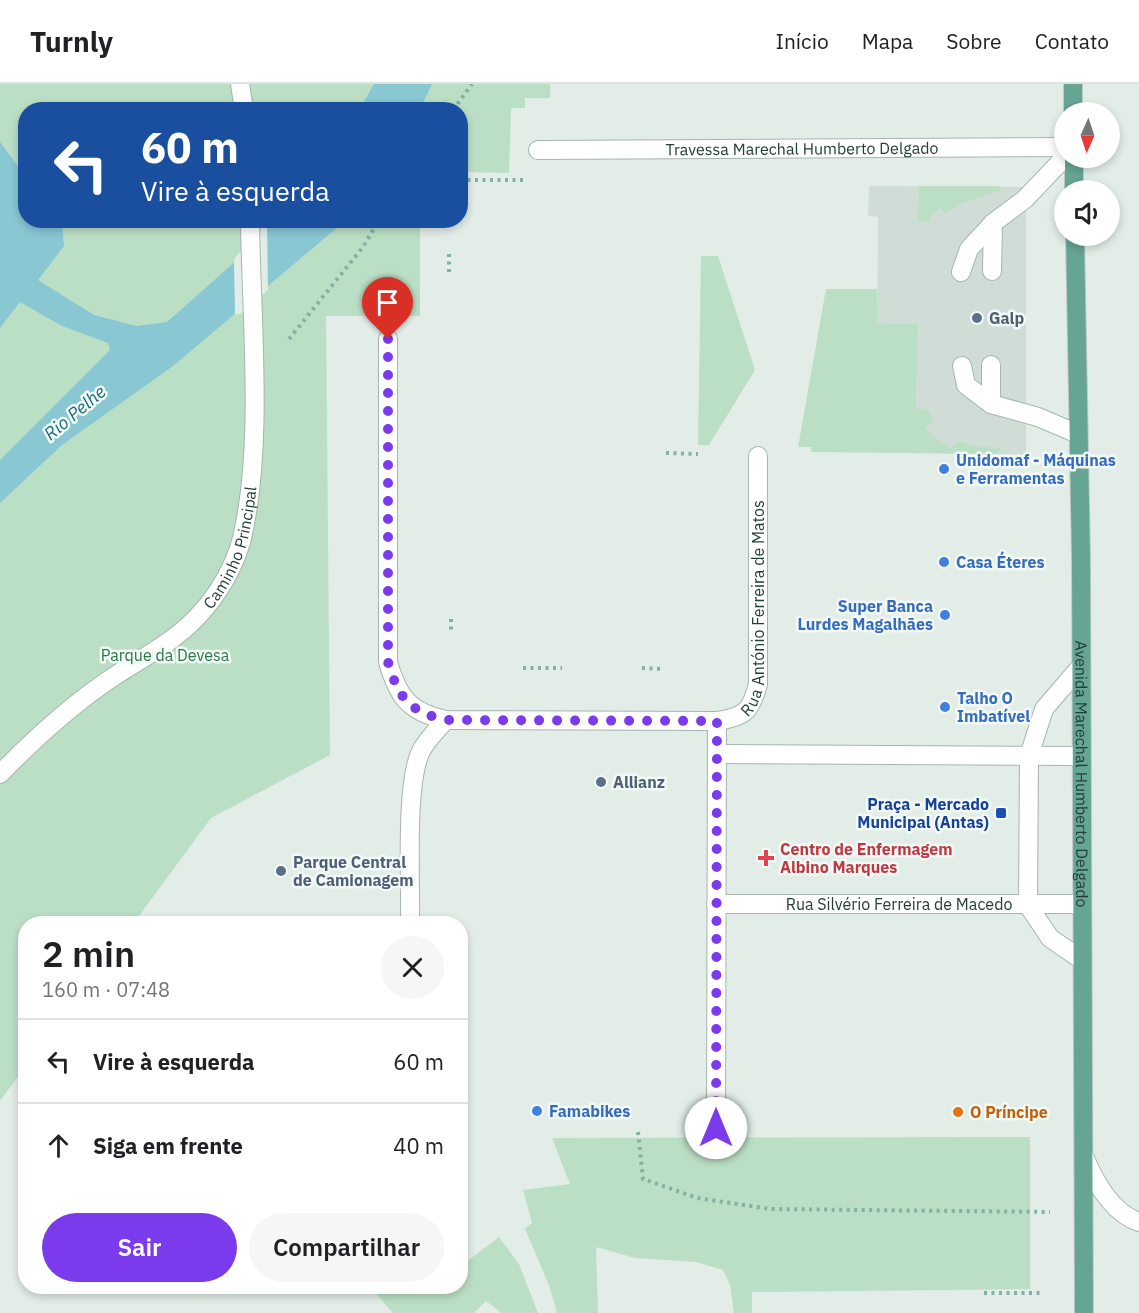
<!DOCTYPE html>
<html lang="pt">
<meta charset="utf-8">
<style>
:root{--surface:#fff;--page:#f6f6f6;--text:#202124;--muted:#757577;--line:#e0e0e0;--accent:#7c3aed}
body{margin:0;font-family:"IBM Plex Sans",sans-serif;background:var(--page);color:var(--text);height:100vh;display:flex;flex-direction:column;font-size:22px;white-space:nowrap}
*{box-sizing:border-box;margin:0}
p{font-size:20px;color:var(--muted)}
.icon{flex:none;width:33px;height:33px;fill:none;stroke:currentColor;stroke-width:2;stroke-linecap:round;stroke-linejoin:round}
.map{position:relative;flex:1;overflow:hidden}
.details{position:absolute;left:18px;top:832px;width:450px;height:378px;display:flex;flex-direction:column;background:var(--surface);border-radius:24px;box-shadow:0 3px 9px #0003}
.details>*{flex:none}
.top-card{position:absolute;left:18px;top:18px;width:450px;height:126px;border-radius:24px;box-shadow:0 3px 9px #0003;background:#1a4fa0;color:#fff;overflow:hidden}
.needle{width:39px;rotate:183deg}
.fabs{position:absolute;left:1054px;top:18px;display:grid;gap:12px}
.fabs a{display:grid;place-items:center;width:66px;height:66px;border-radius:50%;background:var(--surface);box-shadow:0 3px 9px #0003;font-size:30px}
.pin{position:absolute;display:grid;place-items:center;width:51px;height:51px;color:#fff;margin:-62px -26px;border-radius:50% 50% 50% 0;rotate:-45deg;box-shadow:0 0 6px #0007}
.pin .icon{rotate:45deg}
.me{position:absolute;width:66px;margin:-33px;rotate:0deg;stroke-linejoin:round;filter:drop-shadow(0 0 4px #0008)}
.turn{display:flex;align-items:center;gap:21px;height:126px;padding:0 24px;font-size:27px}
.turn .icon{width:78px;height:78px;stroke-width:2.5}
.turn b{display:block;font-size:42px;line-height:51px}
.round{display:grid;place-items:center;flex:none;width:63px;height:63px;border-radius:32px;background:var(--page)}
.head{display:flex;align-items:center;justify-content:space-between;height:102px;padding:0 24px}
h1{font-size:36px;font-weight:600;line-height:45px}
.button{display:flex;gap:12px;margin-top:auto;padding:12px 24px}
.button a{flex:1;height:69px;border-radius:36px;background:var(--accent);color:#fff;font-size:24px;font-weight:600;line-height:69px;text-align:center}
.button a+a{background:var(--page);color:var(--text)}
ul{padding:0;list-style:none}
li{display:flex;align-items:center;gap:18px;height:84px;padding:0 24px;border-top:2px solid var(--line)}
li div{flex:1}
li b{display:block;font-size:22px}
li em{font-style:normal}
header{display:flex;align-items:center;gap:36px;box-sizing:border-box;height:84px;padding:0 30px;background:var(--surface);border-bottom:2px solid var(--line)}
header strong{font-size:28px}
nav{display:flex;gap:33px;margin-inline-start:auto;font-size:21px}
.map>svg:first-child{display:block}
.built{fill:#d0ddd7}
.green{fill:#bbdfc5}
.water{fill:#89c7d3}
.pier{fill:#e2ede8}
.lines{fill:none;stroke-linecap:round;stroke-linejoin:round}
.lane-casing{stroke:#a5b5af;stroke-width:20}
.street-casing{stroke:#a5b5af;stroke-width:20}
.primary-casing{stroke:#c1c9c7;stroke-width:20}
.path{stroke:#82b1a3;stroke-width:4;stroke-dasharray:3 4.5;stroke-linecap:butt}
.lane{stroke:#fff;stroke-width:18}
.street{stroke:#fff;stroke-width:18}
.primary{stroke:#66a494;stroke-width:18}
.route{stroke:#7c3aed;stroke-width:10;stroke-dasharray:0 18}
.service-dot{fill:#5c6f8a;stroke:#f3f9f6;stroke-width:2}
.shop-dot{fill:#3f7fe0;stroke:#f3f9f6;stroke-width:2}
.transit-dot{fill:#1a4fb4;stroke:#f3f9f6;stroke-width:2}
.health-dot{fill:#e0444e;stroke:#f3f9f6;stroke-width:2}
.food-dot{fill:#e8710a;stroke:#f3f9f6;stroke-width:2}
.labels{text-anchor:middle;stroke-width:5;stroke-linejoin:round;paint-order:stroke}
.street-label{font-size:16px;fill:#223f37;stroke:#f3f9f6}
.service-label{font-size:16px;font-weight:bold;fill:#4e5e75;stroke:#f3f9f6;text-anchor:start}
.shop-label{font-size:16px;font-weight:bold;fill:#366cbe;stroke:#f3f9f6;text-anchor:start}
.park-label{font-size:16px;fill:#2a7749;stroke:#f3f9f6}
.transit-label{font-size:16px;font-weight:bold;fill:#164399;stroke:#f3f9f6;text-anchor:end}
.health-label{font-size:16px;font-weight:bold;fill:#be3a42;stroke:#f3f9f6;text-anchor:start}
.food-label{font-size:16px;font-weight:bold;fill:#c56008;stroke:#f3f9f6;text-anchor:start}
.water-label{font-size:18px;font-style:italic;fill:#1a6b7d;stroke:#f3f9f6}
</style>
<header>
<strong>Turnly</strong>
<nav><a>Início</a><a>Mapa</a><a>Sobre</a><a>Contato</a></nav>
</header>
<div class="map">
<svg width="1139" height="1229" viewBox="0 0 1139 1229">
<rect width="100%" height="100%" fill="#e2ede8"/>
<polygon class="built" points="869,102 1026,103 1026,371 915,369 918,240 877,239 878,133 868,132"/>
<g class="green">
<polygon points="0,0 550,0 550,14 525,14 525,24 511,24 509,89 461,88 460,26 26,26 26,136 420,137 420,232 326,232 330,671 211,734 133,840 26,840 25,983 0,1017"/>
<path d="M 919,102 L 1000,102 L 999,107 C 982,114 959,116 946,130 L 940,124 L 929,134 L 931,137 L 918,137 Z"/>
<polygon points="701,172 718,172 755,286 709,361 698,361"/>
<polygon points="826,205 877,205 877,239 918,240 916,325 927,326 934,336 925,345 950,365 960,357 973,362 1001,364 997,370 811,368 811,363 798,363"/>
<polygon points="1030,1053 1030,1205 752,1208 752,1229 734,1229 730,1201 723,1186 696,1178 635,1174 596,1163 598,1229 557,1229 549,1201 525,1145 532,1139 523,1106 570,1100 552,1054"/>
<polygon points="499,1153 519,1180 538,1229 502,1229 486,1217 474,1229 393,1229 370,1203 460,1203 461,1182"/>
</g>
<g class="water">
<polygon points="374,0 432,0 420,25 360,25"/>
<polygon points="0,58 25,92 26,136 62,137 64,162 38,196 94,231 137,242 167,238 238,175 273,137 345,137 173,282 62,361 0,419 0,376 110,266 108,259 62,242 20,218 0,244"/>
</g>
<polygon class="pier" points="267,138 268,206 240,230 235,230 234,175"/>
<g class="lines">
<defs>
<g id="lane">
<polyline points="240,0 244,26"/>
<polyline points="992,187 993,139"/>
<polyline points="961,188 969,165 993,139 1025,115 1065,73"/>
<polyline points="962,282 966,301 991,320 1038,333 1078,350"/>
<polyline points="991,320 991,281"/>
<polyline points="1081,582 1044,625 1029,672 1028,821 1050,854 1082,876"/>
<path id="s1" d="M 0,690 C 35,654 71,621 113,593 C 142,574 174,558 198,532 C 218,511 235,482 242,454 C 264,360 251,234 250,136"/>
</g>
<g id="street">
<path id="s2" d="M 538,66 L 1065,63"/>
<path id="s3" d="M 388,255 L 388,578 C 398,613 409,628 446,636 L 717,637 C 745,633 751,627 758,600 L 758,372"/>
<polyline points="717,670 1081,672"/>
<path id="s4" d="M 716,820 L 1082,820"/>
<path d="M 410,840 C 411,798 405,705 420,669 C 426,656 437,646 446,636"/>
<polyline points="716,1044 717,637"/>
<path d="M 1084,1072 C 1094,1096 1112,1129 1139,1138"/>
</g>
<g id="primary">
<polyline points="1073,0 1073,28"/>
<polyline points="1074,74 1074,106"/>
<path id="s5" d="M 1075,152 L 1081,474 L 1084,1229"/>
</g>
</defs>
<use href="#lane" class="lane-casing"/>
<use href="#street" class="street-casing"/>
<use href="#primary" class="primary-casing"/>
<g class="path">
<polyline points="453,26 472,0"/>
<polyline points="460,96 523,96"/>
<polyline points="449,170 449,191"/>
<polyline points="289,255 363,163 379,136"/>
<polyline points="666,369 698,370"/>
<polyline points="451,535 451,550"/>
<polyline points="523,584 562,584"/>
<polyline points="642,584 664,585"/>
<polyline points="638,1048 643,1095 697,1114 770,1125 1050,1128"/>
<polyline points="984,1209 1043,1209"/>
</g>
<use href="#lane" class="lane"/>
<use href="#street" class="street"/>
<use href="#primary" class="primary"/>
</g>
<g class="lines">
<path class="route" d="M 388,255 L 388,578 C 398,613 409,628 446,636 L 717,637 L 716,1044"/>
</g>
<g class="service-dot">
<circle cx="977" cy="234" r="6"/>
<circle cx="601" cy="698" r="6"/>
<circle cx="281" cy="787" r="6"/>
</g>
<g class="shop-dot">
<circle cx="944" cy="385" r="6"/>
<circle cx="944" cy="478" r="6"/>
<circle cx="945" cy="531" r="6"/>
<circle cx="945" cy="623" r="6"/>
<circle cx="537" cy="1027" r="6"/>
</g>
<rect class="transit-dot" x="995" y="723" width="12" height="12" rx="3"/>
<path class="health-dot" d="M763 765h6v6h6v6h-6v6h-6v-6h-6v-6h6z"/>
<circle class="food-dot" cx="958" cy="1028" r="6"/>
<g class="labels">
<g class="street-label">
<text dy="6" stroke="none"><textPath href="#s2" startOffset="264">Travessa Marechal Humberto Delgado</textPath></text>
<text dy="6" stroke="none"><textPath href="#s1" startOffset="332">Caminho Principal</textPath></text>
<text dy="6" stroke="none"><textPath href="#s3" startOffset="818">Rua António Ferreira de Matos</textPath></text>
<text dy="6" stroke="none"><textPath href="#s5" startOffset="538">Avenida Marechal Humberto Delgado</textPath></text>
<text dy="6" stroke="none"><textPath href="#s4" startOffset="183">Rua Silvério Ferreira de Macedo</textPath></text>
</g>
<g class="service-label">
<text x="989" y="240">Galp</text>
<text x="613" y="704">Allianz</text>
<text x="293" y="784">Parque Central<tspan x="293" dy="18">de Camionagem</tspan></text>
</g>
<g class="shop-label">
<text x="956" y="382">Unidomaf - Máquinas<tspan x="956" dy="18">e Ferramentas</tspan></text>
<text x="956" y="484">Casa Éteres</text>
<text x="933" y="528" text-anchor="end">Super Banca<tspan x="933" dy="18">Lurdes Magalhães</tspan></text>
<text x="957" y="620">Talho O<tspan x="957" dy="18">Imbatível</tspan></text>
<text x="549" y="1033">Famabikes</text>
</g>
<g class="park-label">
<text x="165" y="577">Parque da Devesa</text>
</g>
<g class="transit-label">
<text x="989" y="726">Praça - Mercado<tspan x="989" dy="18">Municipal (Antas)</tspan></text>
</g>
<g class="health-label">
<text x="780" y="771">Centro de Enfermagem<tspan x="780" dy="18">Albino Marques</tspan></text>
</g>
<g class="food-label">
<text x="970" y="1034">O Príncipe</text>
</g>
<g class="water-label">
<text transform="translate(75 329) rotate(-40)" y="6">Rio Pelhe</text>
</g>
</g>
</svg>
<div class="fabs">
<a><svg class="needle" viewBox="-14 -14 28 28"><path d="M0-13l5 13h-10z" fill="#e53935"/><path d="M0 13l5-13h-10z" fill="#757577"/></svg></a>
<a><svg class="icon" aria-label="sound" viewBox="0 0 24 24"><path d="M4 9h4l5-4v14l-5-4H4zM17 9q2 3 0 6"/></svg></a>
</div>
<div class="pin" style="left:388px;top:255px;background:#d93025"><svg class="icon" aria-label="arrive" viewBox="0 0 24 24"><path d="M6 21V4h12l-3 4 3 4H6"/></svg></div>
<svg class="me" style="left:716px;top:1044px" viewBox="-20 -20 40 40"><circle r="19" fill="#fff"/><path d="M0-13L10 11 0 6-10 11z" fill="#7c3aed"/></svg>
<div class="top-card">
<div class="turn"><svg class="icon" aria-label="left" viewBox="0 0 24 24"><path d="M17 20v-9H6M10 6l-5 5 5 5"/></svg><div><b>60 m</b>Vire à esquerda</div></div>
</div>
<section class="details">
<div class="head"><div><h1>2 min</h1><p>160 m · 07:48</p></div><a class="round"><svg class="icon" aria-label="close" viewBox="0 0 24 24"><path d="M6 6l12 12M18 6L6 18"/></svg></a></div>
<ul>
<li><svg class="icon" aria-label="left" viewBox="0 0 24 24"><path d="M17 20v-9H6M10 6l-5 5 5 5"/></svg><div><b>Vire à esquerda</b></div><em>60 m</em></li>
<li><svg class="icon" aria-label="ahead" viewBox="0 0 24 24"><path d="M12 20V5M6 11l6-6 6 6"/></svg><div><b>Siga em frente</b></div><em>40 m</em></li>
</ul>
<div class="button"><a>Sair</a><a>Compartilhar</a></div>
</section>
</div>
